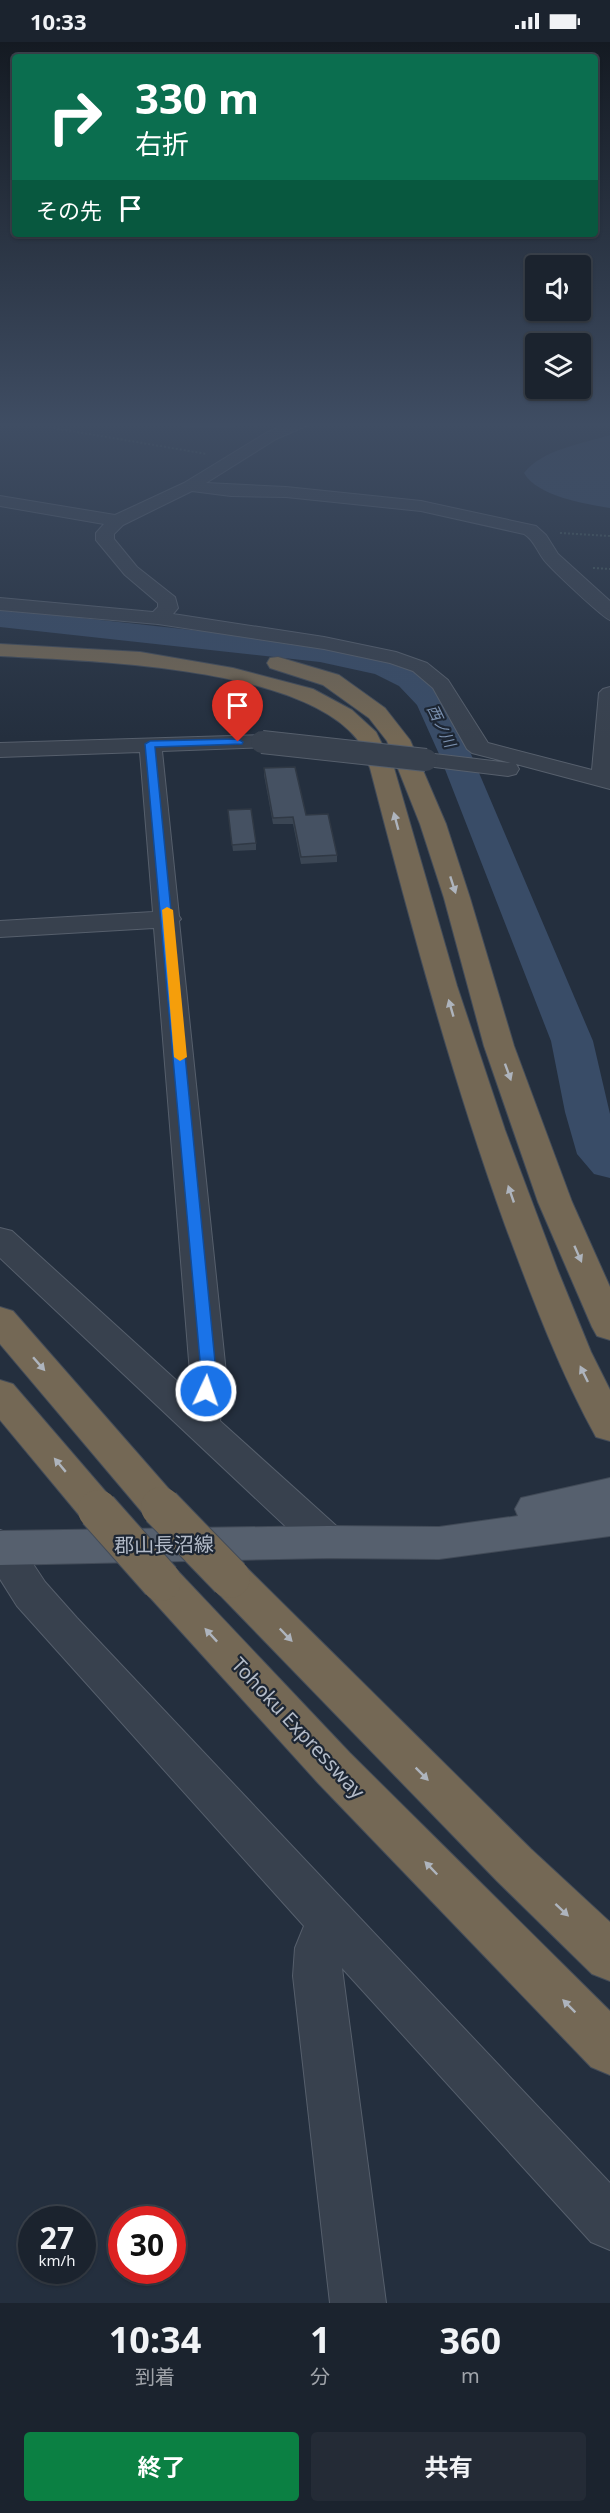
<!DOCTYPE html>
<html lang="ja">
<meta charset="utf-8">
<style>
:root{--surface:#1b232e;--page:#242b36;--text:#f1f3f6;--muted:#a0a4aa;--line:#39404a;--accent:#0b8043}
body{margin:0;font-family:"Noto Sans","Noto Sans JP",sans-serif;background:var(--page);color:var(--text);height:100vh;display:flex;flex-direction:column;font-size:22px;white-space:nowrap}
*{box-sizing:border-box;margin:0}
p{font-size:20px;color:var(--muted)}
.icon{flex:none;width:33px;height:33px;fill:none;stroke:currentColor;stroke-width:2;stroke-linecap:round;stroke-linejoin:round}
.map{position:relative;height:2261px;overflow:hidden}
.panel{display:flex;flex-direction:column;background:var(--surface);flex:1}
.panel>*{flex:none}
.hud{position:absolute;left:12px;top:12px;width:586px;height:183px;border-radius:6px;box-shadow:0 2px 4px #0004,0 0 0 2px var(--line);background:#0b6e4f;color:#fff;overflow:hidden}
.fabs{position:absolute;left:525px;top:213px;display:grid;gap:12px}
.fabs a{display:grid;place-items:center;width:66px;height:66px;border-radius:6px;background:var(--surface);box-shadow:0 2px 4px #0004,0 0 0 2px var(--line);font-size:30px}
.speed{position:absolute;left:18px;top:2164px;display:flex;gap:12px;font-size:30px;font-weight:700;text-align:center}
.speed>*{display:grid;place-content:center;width:78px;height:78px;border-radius:50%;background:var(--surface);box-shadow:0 2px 4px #0004,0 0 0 2px var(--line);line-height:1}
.speed small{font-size:15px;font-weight:400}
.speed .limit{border:9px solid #d22;background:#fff;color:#111}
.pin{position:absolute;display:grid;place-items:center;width:51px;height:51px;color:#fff;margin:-62px -26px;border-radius:50% 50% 50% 0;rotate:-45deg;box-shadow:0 0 6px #0007}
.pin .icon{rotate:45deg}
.me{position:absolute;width:66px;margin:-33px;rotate:3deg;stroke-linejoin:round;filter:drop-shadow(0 0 4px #0008)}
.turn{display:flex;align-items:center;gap:21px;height:126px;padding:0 24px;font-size:27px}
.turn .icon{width:78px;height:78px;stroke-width:2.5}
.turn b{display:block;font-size:42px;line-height:51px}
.then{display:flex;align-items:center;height:57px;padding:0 24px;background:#0003;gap:12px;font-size:22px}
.eta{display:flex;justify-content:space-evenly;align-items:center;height:102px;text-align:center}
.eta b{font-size:36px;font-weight:700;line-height:42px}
.primary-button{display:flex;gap:12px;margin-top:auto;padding:12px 24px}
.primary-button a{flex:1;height:69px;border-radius:6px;background:var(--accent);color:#fff;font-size:24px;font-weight:700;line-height:69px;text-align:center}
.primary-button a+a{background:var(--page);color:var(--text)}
.status{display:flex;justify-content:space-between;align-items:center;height:42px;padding:0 30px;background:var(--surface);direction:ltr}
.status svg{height:16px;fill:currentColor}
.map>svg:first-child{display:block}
.water{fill:#394c67}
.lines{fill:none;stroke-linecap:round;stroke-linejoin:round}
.river{fill:#394c67;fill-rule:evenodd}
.minor-casing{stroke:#565f6c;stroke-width:2}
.primary-casing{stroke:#414a57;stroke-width:2}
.motorway-casing{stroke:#434c59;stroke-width:2}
.path{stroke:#44595c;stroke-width:2;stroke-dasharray:2 2;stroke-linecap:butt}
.minor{fill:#38414e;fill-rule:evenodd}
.primary{fill:#56606e;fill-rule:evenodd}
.motorway{fill:#746855;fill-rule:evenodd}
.minor-bridge-casing{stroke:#565f6c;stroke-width:24;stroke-linecap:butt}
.motorway-bridge-casing{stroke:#434c59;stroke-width:42;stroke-linecap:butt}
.minor-bridge{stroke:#38414e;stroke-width:22}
.motorway-bridge{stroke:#746855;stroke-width:40}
.wall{fill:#3b4654}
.building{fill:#455162;stroke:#303945;stroke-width:1.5}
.oneway{fill:#aeb4bd}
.route{fill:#1a73e8;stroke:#114b97;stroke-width:1.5}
.slow{fill:#f59e0b}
.labels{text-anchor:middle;stroke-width:4.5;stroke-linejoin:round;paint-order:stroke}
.far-water-label{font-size:15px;font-style:italic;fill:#7c92b1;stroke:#1d2633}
.near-street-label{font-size:20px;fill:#b4bcc9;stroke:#1d2633}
</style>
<div class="status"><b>10:33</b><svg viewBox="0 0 49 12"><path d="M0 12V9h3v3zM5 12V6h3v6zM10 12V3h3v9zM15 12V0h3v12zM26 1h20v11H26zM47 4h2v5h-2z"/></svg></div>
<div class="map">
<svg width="610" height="2261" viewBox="0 0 610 2261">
<rect width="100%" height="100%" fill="#242f3e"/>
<g class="water">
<path d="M 158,380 L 264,380 C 230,387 192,390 158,380 Z"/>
<path d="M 610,393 L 610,466 C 585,462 537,454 524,431 C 543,407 582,402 610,393 Z"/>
</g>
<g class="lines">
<polygon class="river" points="0,567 320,602 377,614 397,620 421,632 447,660 471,712 593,999 610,1072 610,1136 594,1132 577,1112 565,1070 551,999 439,712 417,663 399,644 375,632 320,620 0,585"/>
<defs>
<g id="minor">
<path d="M 291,380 L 311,380 L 308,383 L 276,397 L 206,441 L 286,445 L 421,459 L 536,484 L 546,493 L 558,512 L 610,559 L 610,578 C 603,576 551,527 544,518 C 537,509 534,498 524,492 L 421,469 L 286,455 L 231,454 L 192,449 L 123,483 L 114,492 L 114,497 L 137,525 L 175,555 L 178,566 L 173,572 L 324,595 L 396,610 L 427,621 L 448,638 L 488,701 L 592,728 L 599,651 L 603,647 L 610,645 L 610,747 L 516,722 L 519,727 L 516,732 L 508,734 L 418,723 L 415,718 L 418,713 L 426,711 L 511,721 L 472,711 L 467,707 L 433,646 L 413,629 L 390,621 L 324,607 L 158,582 L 0,568 L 0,556 L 153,570 L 158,565 L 158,561 L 125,533 L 96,498 L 96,491 L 104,482 L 0,464 L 0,454 L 115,473 L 184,441 L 266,391 Z"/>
<polygon points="262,693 270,695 273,700 270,705 162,709 179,874 181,877 179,879 226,1331 220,1379 342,1489 348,1500 342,1511 328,1516 314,1511 0,1216 0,1186 12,1189 188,1349 190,1331 154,886 0,895 0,879 153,870 140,710 0,715 0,701"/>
<polygon points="0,1488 14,1493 45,1540 77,1576 610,2141 610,2208 591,2200 342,1926 386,2261 330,2261 293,1934 295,1906 304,1884 17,1564 0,1537"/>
</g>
<polygon id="primary" points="610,1436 610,1494 439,1517 328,1516 0,1523 0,1489 328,1484 439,1485 518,1474 515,1467 521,1456"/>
<g id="motorway">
<path d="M 0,602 L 140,610 L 233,626 L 313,647 L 352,668 L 376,690 L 394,726 L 457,944 L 505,1088 L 558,1229 L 591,1310 L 610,1348 L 610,1399 L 596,1395 C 559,1328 532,1255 505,1183 C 451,1033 410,880 370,726 C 366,717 363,705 357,697 C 298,624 89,619 0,614 Z"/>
<polygon points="278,615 339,633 385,666 410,698 446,782 470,856 514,1004 572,1160 610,1245 610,1298 597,1294 592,1285 538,1160 484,1004 444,856 420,782 387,699 369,676 323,643 270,626 267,621 270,616"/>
<polygon points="0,1265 13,1269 175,1454 181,1465 175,1476 161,1481 147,1476 0,1302"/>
<polygon points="0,1338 13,1342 112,1457 118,1468 112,1479 98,1484 84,1479 0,1378"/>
<polygon points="230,1519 245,1524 531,1807 610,1880 610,1939 592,1932 497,1839 215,1548 209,1536 215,1524"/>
<polygon points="161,1522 176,1527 350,1711 610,1969 610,2033 591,2025 318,1741 146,1551 140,1539 146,1527"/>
</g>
</defs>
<use href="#minor" class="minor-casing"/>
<use href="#primary" class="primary-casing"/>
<use href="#motorway" class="motorway-casing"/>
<g class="path">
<polyline points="18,380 207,412"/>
<polyline points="560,491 610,494"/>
<polyline points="593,526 610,527"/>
</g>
<use href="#minor" class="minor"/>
<use href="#primary" class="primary"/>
<use href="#motorway" class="motorway"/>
<defs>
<polyline id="minor-bridge" points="262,700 426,718"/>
<g id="motorway-bridge">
<polyline points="161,1465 230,1536"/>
<polyline points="98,1468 161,1539"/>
</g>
</defs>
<use href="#minor-bridge" class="minor-bridge-casing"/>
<use href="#motorway-bridge" class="motorway-bridge-casing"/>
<use href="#minor-bridge" class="minor-bridge"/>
<use href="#motorway-bridge" class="motorway-bridge"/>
</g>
<g class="wall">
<polygon points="264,726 306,773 337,813 337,820 301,822 293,782 273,782 264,733"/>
<polygon points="228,768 256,801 256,808 233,809"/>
</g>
<g class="building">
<polygon points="295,725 306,773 328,772 337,813 301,815 293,775 273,776 264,726"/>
<polygon points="251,767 256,801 232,803 228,768"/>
</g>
<defs><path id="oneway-solid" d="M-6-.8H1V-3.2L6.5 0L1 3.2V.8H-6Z" transform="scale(1.5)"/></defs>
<g class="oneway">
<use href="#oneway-solid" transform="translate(396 779) rotate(-105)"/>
<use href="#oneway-solid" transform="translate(453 843) rotate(72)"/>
<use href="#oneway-solid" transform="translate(451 966) rotate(-106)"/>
<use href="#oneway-solid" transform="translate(508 1030) rotate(70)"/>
<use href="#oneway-solid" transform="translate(511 1152) rotate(-109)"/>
<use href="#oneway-solid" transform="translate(578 1212) rotate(66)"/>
<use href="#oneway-solid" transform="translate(39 1322) rotate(49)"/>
<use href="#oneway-solid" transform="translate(584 1332) rotate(-116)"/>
<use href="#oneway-solid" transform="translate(60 1423) rotate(-130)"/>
<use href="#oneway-solid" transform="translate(211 1593) rotate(-133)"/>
<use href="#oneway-solid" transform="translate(286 1593) rotate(46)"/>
<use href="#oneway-solid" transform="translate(422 1732) rotate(45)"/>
<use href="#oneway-solid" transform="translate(431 1826) rotate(-134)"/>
<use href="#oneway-solid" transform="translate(562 1868) rotate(43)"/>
<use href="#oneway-solid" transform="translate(569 1964) rotate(-135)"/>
</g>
<linearGradient id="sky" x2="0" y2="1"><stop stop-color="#141a22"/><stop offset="0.55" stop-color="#3f4d63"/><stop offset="1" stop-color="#3f4d63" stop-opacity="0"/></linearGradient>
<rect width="610" height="696" fill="url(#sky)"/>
<polygon class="route" points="238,697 243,700 242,702 155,705 216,1330 212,1353 200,1353 198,1349 201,1330 145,702 150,699"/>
<polygon class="slow" points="167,865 173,868 187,1015 180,1019 174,1015 162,868"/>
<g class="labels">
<g class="far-water-label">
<text transform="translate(441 684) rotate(64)" y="5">西ノ川</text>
</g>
<g class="near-street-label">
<text transform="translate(164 1503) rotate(-1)" y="7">郡山長沼線</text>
<text transform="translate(298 1686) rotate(47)" y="7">Tohoku Expressway</text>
</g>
</g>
</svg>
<div class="fabs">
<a><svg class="icon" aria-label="sound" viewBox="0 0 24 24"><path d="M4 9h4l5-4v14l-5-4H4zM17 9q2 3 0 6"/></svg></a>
<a><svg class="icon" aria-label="layers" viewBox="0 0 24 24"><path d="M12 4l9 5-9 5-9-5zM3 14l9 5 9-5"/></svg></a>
</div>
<div class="speed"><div>27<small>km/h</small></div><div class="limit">30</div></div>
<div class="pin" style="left:238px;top:700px;background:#d93025"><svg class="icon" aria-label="arrive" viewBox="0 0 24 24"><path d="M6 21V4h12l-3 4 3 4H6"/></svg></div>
<svg class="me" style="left:206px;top:1349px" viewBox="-20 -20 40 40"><circle r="17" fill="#1a73e8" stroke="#fff" stroke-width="3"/><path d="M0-11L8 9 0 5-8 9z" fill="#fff"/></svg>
<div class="hud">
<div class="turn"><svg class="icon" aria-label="right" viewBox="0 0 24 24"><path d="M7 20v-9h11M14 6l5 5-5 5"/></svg><div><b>330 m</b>右折</div></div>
<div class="then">その先<svg class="icon" aria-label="arrive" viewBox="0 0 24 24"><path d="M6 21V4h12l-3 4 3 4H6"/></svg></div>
</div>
</div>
<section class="panel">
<div class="eta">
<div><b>10:34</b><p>到着</p></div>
<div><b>1</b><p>分</p></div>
<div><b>360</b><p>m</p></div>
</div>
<div class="primary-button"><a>終了</a><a>共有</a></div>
</section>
